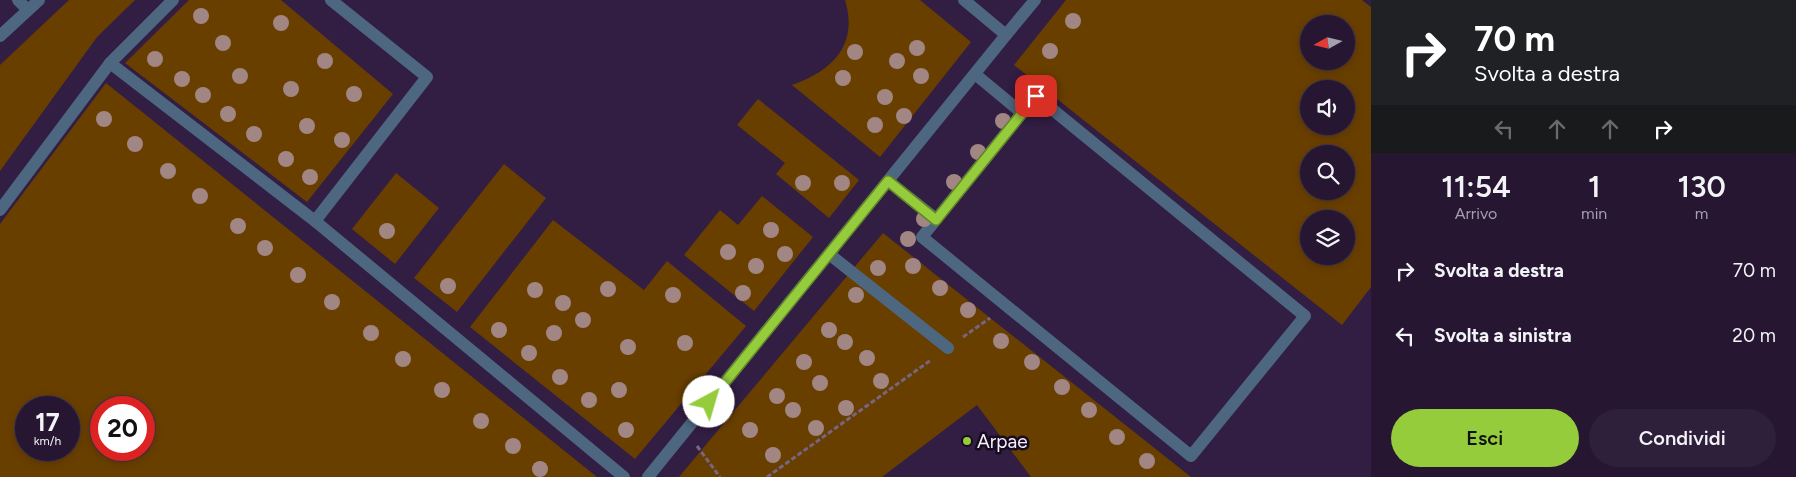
<!DOCTYPE html>
<html lang="it">
<style>
:root{--surface:#261632;--page:#2e1f3a;--text:#f1f3f6;--muted:#a49fac;--line:#42354d;--accent:#95cc3b}
body{margin:0;font-family:Figtree,sans-serif;background:var(--page);color:var(--text);height:100vh;display:flex;flex-direction:column;font-size:19px;white-space:nowrap}
*{box-sizing:border-box;margin:0}
p{font-size:16px;color:var(--muted)}
.icon{flex:none;width:28px;height:28px;fill:none;stroke:currentColor;stroke-width:2;stroke-linecap:round;stroke-linejoin:round}
.map{position:relative;flex:1;overflow:hidden}
.drawer{display:flex;flex-direction:column;background:var(--surface);width:425px}
.drawer>*{flex:none}
.hud{background:#202124;color:#fff;overflow:hidden}
.needle{width:32px;rotate:262deg}
.buttons{position:absolute;left:1300px;top:15px;display:grid;gap:10px}
.buttons a{display:grid;place-items:center;width:55px;height:55px;border-radius:50%;background:var(--surface);box-shadow:0 2px 8px #0003,0 0 0 1px var(--line);font-size:25px}
.speed{position:absolute;left:15px;top:396px;display:flex;gap:10px;font-size:25px;font-weight:700;text-align:center}
.speed>*{display:grid;place-content:center;width:65px;height:65px;border-radius:50%;background:var(--surface);box-shadow:0 2px 8px #0003,0 0 0 1px var(--line);line-height:1}
.speed small{font-size:12px;font-weight:400}
.speed .limit{border:8px solid #d22;background:#fff;color:#111}
.pin{position:absolute;display:grid;place-items:center;width:42px;height:42px;color:#fff;margin:-21px;border-radius:10px;box-shadow:0 2px 8px #0006}
.me{position:absolute;width:55px;margin:-28px;rotate:39deg;stroke-linejoin:round;filter:drop-shadow(0 0 4px #0008)}
.turn{display:flex;align-items:center;gap:18px;height:105px;padding:0 20px;font-size:22px}
.turn .icon{width:65px;height:65px;stroke-width:2.5}
.turn b{display:block;font-size:35px;line-height:42px}
.lanes{display:flex;align-items:center;height:48px;padding:0 20px;background:#0003;justify-content:center;gap:25px;direction:ltr}
.lanes .off{opacity:.35}
.eta{display:flex;justify-content:space-evenly;align-items:center;height:85px;text-align:center}
.eta b{font-size:30px;font-weight:600;line-height:35px}
.action{display:flex;gap:10px;margin-top:auto;padding:10px 20px}
.action a{flex:1;height:58px;border-radius:30px;background:var(--accent);color:#111;font-size:20px;font-weight:600;line-height:58px;text-align:center}
.action a+a{background:var(--page);color:var(--text)}
ul{padding:0;list-style:none}
li{display:flex;align-items:center;gap:15px;height:65px;padding:0 20px}
li div{flex:1}
li b{display:block;font-size:19px}
li em{font-style:normal}
main{display:flex;flex:1;min-height:0}
.map>svg:first-child{display:block}
.green{fill:#693f00;fill-rule:evenodd}
.lines{fill:none;stroke-linecap:round;stroke-linejoin:round}
.path{stroke:#766684;stroke-width:3;stroke-dasharray:5 2.5;stroke-linecap:butt}
.minor{stroke:#4d6780;stroke-width:12}
.tree{fill:#a18684}
.route-casing{stroke:#618526;stroke-width:12}
.route{stroke:#95cc3b;stroke-width:9}
.poi-dot{fill:#95cc3b;stroke:#160c1d;stroke-width:2}
.labels{text-anchor:middle;stroke-width:5;stroke-linejoin:round;paint-order:stroke}
.poi-label{font-size:19px;fill:#f6effe;stroke:#160c1d;text-anchor:start}
</style>
<main>
<div class="map">
<svg width="1371" height="477" viewBox="0 0 1371 477">
<rect width="100%" height="100%" fill="#321d43"/>
<g class="green">
<polygon points="69,0 135,0 97,37 0,171 0,65"/>
<polygon points="189,0 281,0 393,94 307,202 125,63"/>
<path d="M 845,0 L 920,0 L 971,42 L 880,157 L 792,85 C 832,71 859,45 845,0 Z"/>
<path d="M 1066,0 L 1362,0 L 1371,7 L 1371,287 L 1342,325 L 1014,65 ZM 1309,24 L 1346,24 L 1346,61 L 1309,61 ZM 1309,89 L 1346,89 L 1346,126 L 1309,126 ZM 1309,154 L 1346,154 L 1346,191 L 1309,191 ZM 1309,219 L 1346,219 L 1346,256 L 1309,256 Z"/>
<path d="M 106,83 L 597,477 L 0,477 L 0,224 ZM 26,408 L 69,408 L 69,450 L 26,450 ZM 101,408 L 144,408 L 144,450 L 101,450 Z"/>
<polygon points="758,99 859,180 829,218 776,174 785,163 737,125"/>
<polygon points="504,164 546,198 457,312 414,278"/>
<polygon points="396,173 439,208 395,264 352,229"/>
<polygon points="762,196 813,237 754,311 684,255 720,210 738,225"/>
<polygon points="553,220 644,290 667,261 746,326 635,459 470,327"/>
<polygon points="883,233 1191,477 1031,477 977,405 882,477 679,477"/>
</g>
<g class="lines">
<g class="path">
<polyline points="963,337 990,318"/>
<polyline points="697,446 720,477"/>
<polyline points="767,477 931,360"/>
</g>
<g class="minor">
<polyline points="18,0 28,10"/>
<polyline points="964,0 1006,35 1035,0"/>
<polyline points="0,36 39,0"/>
<polyline points="110,63 315,221 427,77 331,0"/>
<polyline points="975,74 1022,113"/>
<polygon points="1036,96 1305,316 1191,456 922,237"/>
<polyline points="888,181 936,219"/>
<polyline points="0,210 110,63 173,0"/>
<polyline points="315,221 624,477"/>
<polyline points="829,254 948,348"/>
<polyline points="648,477 1006,35"/>
</g>
</g>
<g class="tree">
<circle cx="201" cy="16" r="8"/>
<circle cx="1073" cy="21" r="8"/>
<circle cx="281" cy="23" r="8"/>
<circle cx="223" cy="43" r="8"/>
<circle cx="917" cy="48" r="8"/>
<circle cx="1050" cy="51" r="8"/>
<circle cx="855" cy="52" r="8"/>
<circle cx="155" cy="59" r="8"/>
<circle cx="325" cy="61" r="8"/>
<circle cx="897" cy="61" r="8"/>
<circle cx="240" cy="76" r="8"/>
<circle cx="921" cy="76" r="8"/>
<circle cx="843" cy="78" r="8"/>
<circle cx="182" cy="79" r="8"/>
<circle cx="291" cy="89" r="8"/>
<circle cx="1027" cy="92" r="8"/>
<circle cx="354" cy="94" r="8"/>
<circle cx="203" cy="95" r="8"/>
<circle cx="885" cy="97" r="8"/>
<circle cx="228" cy="114" r="8"/>
<circle cx="904" cy="116" r="8"/>
<circle cx="104" cy="119" r="8"/>
<circle cx="1003" cy="121" r="8"/>
<circle cx="875" cy="125" r="8"/>
<circle cx="307" cy="126" r="8"/>
<circle cx="254" cy="134" r="8"/>
<circle cx="342" cy="140" r="8"/>
<circle cx="135" cy="144" r="8"/>
<circle cx="978" cy="152" r="8"/>
<circle cx="286" cy="159" r="8"/>
<circle cx="168" cy="171" r="8"/>
<circle cx="310" cy="177" r="8"/>
<circle cx="954" cy="182" r="8"/>
<circle cx="803" cy="183" r="8"/>
<circle cx="842" cy="183" r="8"/>
<circle cx="200" cy="196" r="8"/>
<circle cx="924" cy="219" r="8"/>
<circle cx="238" cy="226" r="8"/>
<circle cx="771" cy="230" r="8"/>
<circle cx="387" cy="231" r="8"/>
<circle cx="908" cy="239" r="8"/>
<circle cx="265" cy="248" r="8"/>
<circle cx="728" cy="252" r="8"/>
<circle cx="785" cy="254" r="8"/>
<circle cx="756" cy="266" r="8"/>
<circle cx="913" cy="266" r="8"/>
<circle cx="878" cy="268" r="8"/>
<circle cx="298" cy="275" r="8"/>
<circle cx="448" cy="286" r="8"/>
<circle cx="940" cy="288" r="8"/>
<circle cx="608" cy="289" r="8"/>
<circle cx="535" cy="290" r="8"/>
<circle cx="743" cy="293" r="8"/>
<circle cx="673" cy="295" r="8"/>
<circle cx="856" cy="295" r="8"/>
<circle cx="332" cy="302" r="8"/>
<circle cx="563" cy="303" r="8"/>
<circle cx="968" cy="310" r="8"/>
<circle cx="583" cy="320" r="8"/>
<circle cx="499" cy="330" r="8"/>
<circle cx="829" cy="330" r="8"/>
<circle cx="371" cy="333" r="8"/>
<circle cx="554" cy="333" r="8"/>
<circle cx="1001" cy="341" r="8"/>
<circle cx="845" cy="342" r="8"/>
<circle cx="685" cy="343" r="8"/>
<circle cx="628" cy="347" r="8"/>
<circle cx="529" cy="353" r="8"/>
<circle cx="867" cy="358" r="8"/>
<circle cx="403" cy="359" r="8"/>
<circle cx="804" cy="362" r="8"/>
<circle cx="1032" cy="362" r="8"/>
<circle cx="560" cy="377" r="8"/>
<circle cx="881" cy="381" r="8"/>
<circle cx="820" cy="383" r="8"/>
<circle cx="1062" cy="387" r="8"/>
<circle cx="442" cy="390" r="8"/>
<circle cx="619" cy="390" r="8"/>
<circle cx="777" cy="396" r="8"/>
<circle cx="589" cy="400" r="8"/>
<circle cx="846" cy="408" r="8"/>
<circle cx="793" cy="410" r="8"/>
<circle cx="1089" cy="410" r="8"/>
<circle cx="481" cy="421" r="8"/>
<circle cx="816" cy="428" r="8"/>
<circle cx="626" cy="430" r="8"/>
<circle cx="750" cy="430" r="8"/>
<circle cx="1117" cy="437" r="8"/>
<circle cx="513" cy="446" r="8"/>
<circle cx="773" cy="455" r="8"/>
<circle cx="1147" cy="461" r="8"/>
<circle cx="540" cy="469" r="8"/>
</g>
<g class="lines">
<defs>
<polyline id="route" points="709,402 888,181 936,220 1036,96"/>
</defs>
<use href="#route" class="route-casing"/>
<use href="#route" class="route"/>
</g>
<circle class="poi-dot" cx="967" cy="441" r="5"/>
<g class="labels">
<g class="poi-label">
<text x="977" y="448">Arpae</text>
</g>
</g>
</svg>
<div class="buttons">
<a><svg class="needle" viewBox="-14 -14 28 28"><path d="M0-13l5 13h-10z" fill="#e53935"/><path d="M0 13l5-13h-10z" fill="#a49fac"/></svg></a>
<a><svg class="icon" aria-label="sound" viewBox="0 0 24 24"><path d="M4 9h4l5-4v14l-5-4H4zM17 9q2 3 0 6"/></svg></a>
<a><svg class="icon" aria-label="search" viewBox="0 0 24 24"><circle cx="10" cy="10" r="6"/><path d="M15 15l6 6"/></svg></a>
<a><svg class="icon" aria-label="layers" viewBox="0 0 24 24"><path d="M12 4l9 5-9 5-9-5zM3 14l9 5 9-5"/></svg></a>
</div>
<div class="speed"><div>17<small>km/h</small></div><div class="limit">20</div></div>
<div class="pin" style="left:1036px;top:96px;background:#d93025"><svg class="icon" aria-label="arrive" viewBox="0 0 24 24"><path d="M6 21V4h12l-3 4 3 4H6"/></svg></div>
<svg class="me" style="left:709px;top:402px" viewBox="-20 -20 40 40"><circle r="19" fill="#fff"/><path d="M0-13L10 11 0 6-10 11z" fill="#95cc3b"/></svg>
</div>
<section class="drawer">
<div class="hud">
<div class="turn"><svg class="icon" aria-label="right" viewBox="0 0 24 24"><path d="M7 20v-9h11M14 6l5 5-5 5"/></svg><div><b>70 m</b>Svolta a destra</div></div>
<div class="lanes"><svg class="icon off" aria-label="left" viewBox="0 0 24 24"><path d="M17 20v-9H6M10 6l-5 5 5 5"/></svg><svg class="icon off" aria-label="ahead" viewBox="0 0 24 24"><path d="M12 20V5M6 11l6-6 6 6"/></svg><svg class="icon off" aria-label="ahead" viewBox="0 0 24 24"><path d="M12 20V5M6 11l6-6 6 6"/></svg><svg class="icon" aria-label="right" viewBox="0 0 24 24"><path d="M7 20v-9h11M14 6l5 5-5 5"/></svg></div>
</div>
<div class="eta">
<div><b>11:54</b><p>Arrivo</p></div>
<div><b>1</b><p>min</p></div>
<div><b>130</b><p>m</p></div>
</div>
<ul>
<li><svg class="icon" aria-label="right" viewBox="0 0 24 24"><path d="M7 20v-9h11M14 6l5 5-5 5"/></svg><div><b>Svolta a destra</b></div><em>70 m</em></li>
<li><svg class="icon" aria-label="left" viewBox="0 0 24 24"><path d="M17 20v-9H6M10 6l-5 5 5 5"/></svg><div><b>Svolta a sinistra</b></div><em>20 m</em></li>
</ul>
<div class="action"><a>Esci</a><a>Condividi</a></div>
</section>
</main>
